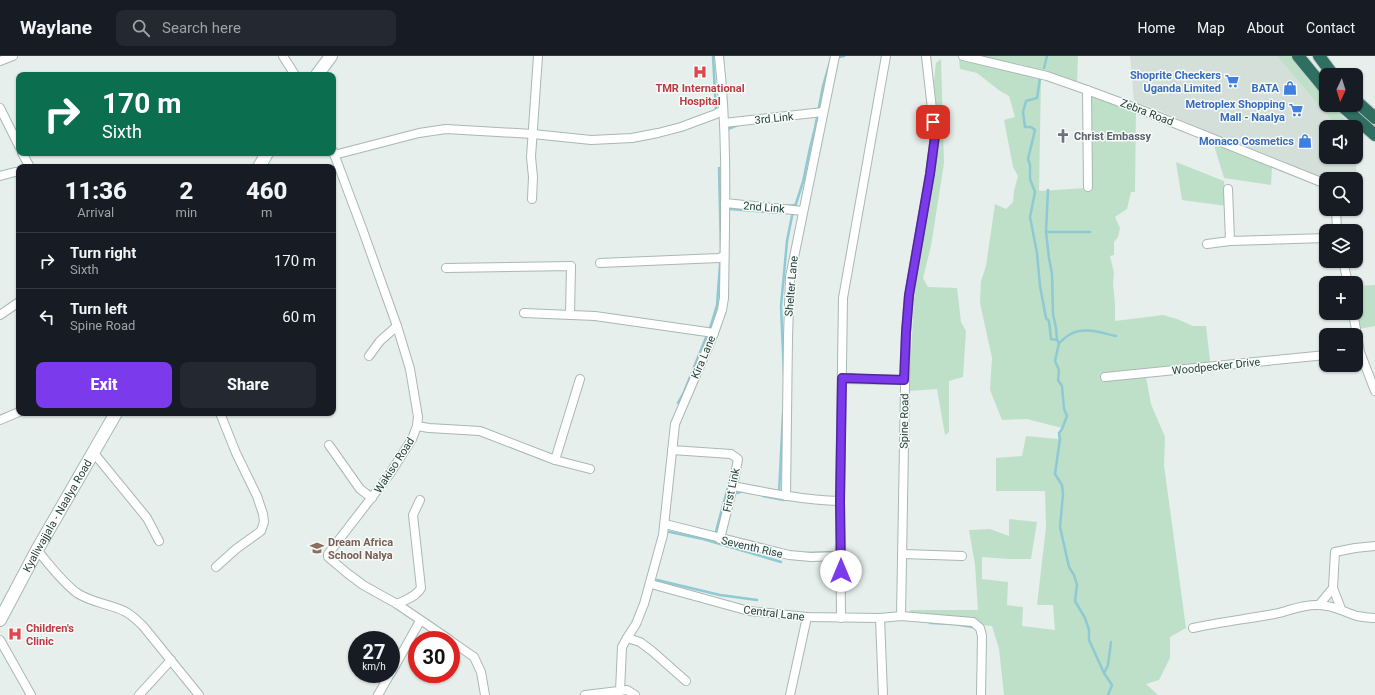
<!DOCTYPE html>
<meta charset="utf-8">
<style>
:root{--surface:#171b24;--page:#242831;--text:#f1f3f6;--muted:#9ea1a6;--line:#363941;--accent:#7c3aed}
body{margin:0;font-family:Roboto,sans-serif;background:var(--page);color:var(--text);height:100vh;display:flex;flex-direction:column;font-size:15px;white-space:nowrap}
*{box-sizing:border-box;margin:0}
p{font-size:13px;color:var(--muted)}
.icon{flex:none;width:22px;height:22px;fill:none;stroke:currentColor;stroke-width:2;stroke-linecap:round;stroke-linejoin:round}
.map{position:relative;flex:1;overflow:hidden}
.panel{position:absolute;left:16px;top:108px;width:320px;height:252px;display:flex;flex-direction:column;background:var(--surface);border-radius:8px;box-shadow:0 1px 3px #0004}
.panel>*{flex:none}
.guide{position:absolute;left:16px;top:16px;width:320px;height:84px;border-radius:8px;box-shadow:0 1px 3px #0004;background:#0b6e4f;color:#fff;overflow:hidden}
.needle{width:26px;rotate:184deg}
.fabs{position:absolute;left:1319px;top:12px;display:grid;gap:8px}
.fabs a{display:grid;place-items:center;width:44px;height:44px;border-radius:8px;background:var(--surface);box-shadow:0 1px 3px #0004;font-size:20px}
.speed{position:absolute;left:348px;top:575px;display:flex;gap:8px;font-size:20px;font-weight:700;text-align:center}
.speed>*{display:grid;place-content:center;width:52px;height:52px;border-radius:50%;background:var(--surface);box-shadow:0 1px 3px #0004;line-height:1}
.speed small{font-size:10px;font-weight:400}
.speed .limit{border:6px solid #d22;background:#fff;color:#111}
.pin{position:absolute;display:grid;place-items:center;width:34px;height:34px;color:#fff;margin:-17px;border-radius:8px;box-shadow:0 2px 6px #0006}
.me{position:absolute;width:44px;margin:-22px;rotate:0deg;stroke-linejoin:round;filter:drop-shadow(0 0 3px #0008)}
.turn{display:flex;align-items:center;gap:14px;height:84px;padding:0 20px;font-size:18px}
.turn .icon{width:52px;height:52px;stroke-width:2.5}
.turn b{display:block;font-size:28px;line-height:34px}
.eta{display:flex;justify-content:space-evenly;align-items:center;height:68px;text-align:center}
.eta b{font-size:24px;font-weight:800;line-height:28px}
.primary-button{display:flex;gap:8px;margin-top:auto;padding:8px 20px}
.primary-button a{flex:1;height:46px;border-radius:8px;background:var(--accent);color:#fff;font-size:16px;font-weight:800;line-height:46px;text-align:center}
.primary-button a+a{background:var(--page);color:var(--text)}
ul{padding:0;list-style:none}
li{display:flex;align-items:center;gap:12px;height:56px;padding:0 20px;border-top:1px solid var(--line)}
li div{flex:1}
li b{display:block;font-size:15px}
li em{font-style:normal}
header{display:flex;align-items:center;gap:24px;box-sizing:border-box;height:56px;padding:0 20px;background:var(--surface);border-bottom:1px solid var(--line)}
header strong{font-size:19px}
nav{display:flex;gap:22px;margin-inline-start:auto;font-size:14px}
.search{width:280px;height:36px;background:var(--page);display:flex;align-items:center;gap:10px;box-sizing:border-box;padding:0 14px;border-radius:8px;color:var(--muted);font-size:15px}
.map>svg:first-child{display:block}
.built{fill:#d4dfda}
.green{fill:#bfe0c8}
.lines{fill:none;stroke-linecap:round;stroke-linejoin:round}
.stream{stroke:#8ec9d4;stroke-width:2.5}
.minor-casing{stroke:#a8b8b2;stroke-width:10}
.secondary-casing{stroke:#a4bbb3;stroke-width:14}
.motorway-casing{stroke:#c2cac8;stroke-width:14}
.minor{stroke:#fff;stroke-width:8}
.secondary{stroke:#fff;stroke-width:12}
.motorway{stroke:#2f6f62;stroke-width:12}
.route-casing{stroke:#51269a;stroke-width:10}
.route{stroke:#7c3aed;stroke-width:7}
.labels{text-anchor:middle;stroke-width:3;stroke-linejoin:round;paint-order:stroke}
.shop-label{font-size:11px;font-weight:bold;fill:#366cbe;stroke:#f7fbf9;text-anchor:end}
.health-label{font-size:11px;font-weight:bold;fill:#be3a42;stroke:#f7fbf9}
.street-label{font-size:11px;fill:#24423a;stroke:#f7fbf9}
.worship-label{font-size:11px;font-weight:bold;fill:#5b616d;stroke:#f7fbf9;text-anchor:start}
.education-label{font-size:11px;font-weight:bold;fill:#785e54;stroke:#f7fbf9;text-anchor:start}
</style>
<header>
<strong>Waylane</strong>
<div class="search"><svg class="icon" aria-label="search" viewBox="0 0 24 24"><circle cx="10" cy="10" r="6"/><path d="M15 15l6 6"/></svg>Search here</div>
<nav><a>Home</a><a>Map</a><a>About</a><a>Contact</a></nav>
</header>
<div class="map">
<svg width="1375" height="639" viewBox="0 0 1375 639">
<rect width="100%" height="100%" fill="#e6efeb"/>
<polygon class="built" points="1130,0 1277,0 1331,64 1339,71 1326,71 1326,101 1355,101 1359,140 1356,139 1356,123 1326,123 1326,126 1153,52 1134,46"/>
<g class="green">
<polygon points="978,0 1078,0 1077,27 1023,9"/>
<polygon points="1277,0 1291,0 1309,25 1326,43 1326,49 1331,49 1353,71 1339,71 1331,64"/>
<polygon points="941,3 944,107 931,190 923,222 928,231 957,232 961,266 966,275 963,321 949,325 949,376 945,379 937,333 909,335 915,224 926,166 939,90 934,25 936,7"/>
<polygon points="959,3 1003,12 1041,23 1039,135 1086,132 1089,40 1136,53 1135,136 1131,136 1127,153 1115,161 1120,172 1118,181 1114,186 1114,199 1110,200 1114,217 1113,227 1115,248 1115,265 1163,259 1177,263 1193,270 1206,270 1211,313 1146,321 1151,348 1165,381 1164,409 1186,572 1170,581 1170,602 1159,624 1146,628 1158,639 1004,639 999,593 992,570 901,563 911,554 978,554 975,509 969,474 990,473 1009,480 1009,463 1037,466 1031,503 1009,503 982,501 982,523 1008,526 1007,549 1023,551 1022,570 1055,574 1053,549 1037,549 1046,471 1045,435 996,435 996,402 1022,400 1026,380 1058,383 1059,377 1062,372 1027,363 1002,364 990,334 992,302 980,247 981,225 986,210 995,148 1006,153 1013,146 1014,135 1018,120 1013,111 1004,64 1015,61 1009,40 1000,35 977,17 960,13"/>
<polygon points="1213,86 1272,111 1271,129 1224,122"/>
<polygon points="1176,106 1224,125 1226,150 1182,144"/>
<polygon points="1375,229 1375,270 1359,273 1356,255 1356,230"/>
</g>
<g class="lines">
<g class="stream">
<polyline points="713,0 716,56"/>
<polyline points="839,1 844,0"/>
<polyline points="1044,12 1047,0"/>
<polyline points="1040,22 1037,42 1026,45 1023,56 1025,71 1031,71 1035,74 1028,103 1030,109 1030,123 1035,136 1030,161 1037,197 1040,230 1046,262 1049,265 1051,283 1057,284 1059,287 1055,305 1059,314 1058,324 1062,330 1064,353 1067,360 1062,373 1059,377 1060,383 1055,418 1062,429 1063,438 1060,471 1069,511 1074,519 1077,529 1075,545 1085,562 1089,574 1089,584 1104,617 1112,629 1108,639"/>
<polyline points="728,73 738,69"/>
<polyline points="1048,134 1046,176 1049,202 1052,218 1053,258 1056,272 1057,284"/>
<polyline points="785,150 796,149"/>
<polyline points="730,153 781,157"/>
<polyline points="1046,176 1090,176"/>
<path d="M 1059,287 C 1062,285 1065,281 1069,279 C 1083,270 1101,277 1116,280"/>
<polyline points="850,318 863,320"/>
<polyline points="784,319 781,250 787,185 792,160 803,126 810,92 815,72 823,30 830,6"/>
<polyline points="678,347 684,336 711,269 717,249 721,196 719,112"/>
<polyline points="737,437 744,435"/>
<polyline points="779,437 783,358"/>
<polyline points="763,440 784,444"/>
<polyline points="665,475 703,483 781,506"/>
<polyline points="715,479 731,420"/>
<polyline points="806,497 836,496 836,489"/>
<polyline points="657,524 720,539 757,544"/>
<polyline points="930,567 954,568 973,571"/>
<polyline points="1104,617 1108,609 1111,586"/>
</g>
<defs>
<g id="minor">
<polyline points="283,0 295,19"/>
<polyline points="963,0 1047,20 1087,34 1149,57 1326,128"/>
<polyline points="0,5 13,0"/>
<polyline points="1087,34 1088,131"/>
<polyline points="0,52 19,90"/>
<polyline points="724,67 823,56"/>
<polyline points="333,95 363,175 397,270 410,313 418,361 417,370 412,383 389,419 328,498 328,501 347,517 363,529 397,548 450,584"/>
<polyline points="22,97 30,111"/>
<polyline points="334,99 419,77 446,73 533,78 591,84 632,82 658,77 681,71 716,58 723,54"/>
<polyline points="0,120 15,116 19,116"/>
<polyline points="1228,133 1230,185"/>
<polyline points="532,143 533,121 531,101 538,0"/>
<polyline points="725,147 803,155"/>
<polyline points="1336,153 1337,175"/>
<polyline points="1207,188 1230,185 1326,182"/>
<polyline points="1343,205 1348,227"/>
<polyline points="600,207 719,202 724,200"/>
<polyline points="446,212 571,210 570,259"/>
<polyline points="524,257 595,260 714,277"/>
<polyline points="1353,257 1360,296 1375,335"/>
<polyline points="0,259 19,246"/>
<polyline points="369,300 380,285 397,270"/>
<polyline points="1105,321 1326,299"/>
<polyline points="842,323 905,324"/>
<polyline points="0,364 19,356"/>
<polyline points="417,370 429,372 480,375 555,404 590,413"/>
<polyline points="329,389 360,433 372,442"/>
<polyline points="672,394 731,398 738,403 733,430 720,483"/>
<polyline points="93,396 147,462 159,485"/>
<polyline points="555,404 580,323"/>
<path d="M 733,430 C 769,437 804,444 840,445"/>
<polyline points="786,440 788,281 790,221 835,0"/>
<polyline points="665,468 789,499 811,501 841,500"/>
<path d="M 37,494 C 49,508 62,526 77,537 C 92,547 111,548 126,556 C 133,560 138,565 143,570 L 199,639"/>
<polyline points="903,498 962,500"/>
<polyline points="216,511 236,493 261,475 264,466 263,458 257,440 236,397 220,357"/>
<polyline points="651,528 749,555 807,561 880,562 901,560 973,566 980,572 982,580 981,639"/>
<path d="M 397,548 C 405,544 416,541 421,532 L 413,459 L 420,444"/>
<polyline points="1319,549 1333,532"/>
<polyline points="1341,553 1333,532 1335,496 1355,492 1375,490"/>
<polyline points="901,560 906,276 909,239 930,118 935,80 926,0"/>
<polyline points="841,562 840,445 843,242 886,0"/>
<polyline points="880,562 883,639"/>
<path d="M 1193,572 C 1220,566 1247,563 1274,558 C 1290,555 1301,548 1319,549 C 1333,549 1344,556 1357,560 C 1363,561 1369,562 1375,562"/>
<polyline points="627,582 640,586 652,595 686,625"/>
<polyline points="0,584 31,639"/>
<polyline points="451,585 474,601 481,616 485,639"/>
<polyline points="391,617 420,565"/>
<path d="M 620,635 L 622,591 L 627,582 L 636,568 L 644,548 L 663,479 L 675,368 L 714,277 L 722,254 L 724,242 C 725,162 728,80 719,0"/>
<polyline points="139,639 171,604"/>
<polyline points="378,639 390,618"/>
<polyline points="585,639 627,634 635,639"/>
<polyline points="790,639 807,561"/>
</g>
<g id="secondary">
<polyline points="317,19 331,0"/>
<polyline points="259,111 267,97"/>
<path id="s1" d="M 0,564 L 37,494 L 116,357"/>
</g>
<g id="motorway">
<polyline points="1298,0 1326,34"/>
<polyline points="1319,0 1333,19"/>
<polyline points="1356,45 1375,62"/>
<polyline points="1341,49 1375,79"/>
</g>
</defs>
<use href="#minor" class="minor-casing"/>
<use href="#secondary" class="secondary-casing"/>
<use href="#motorway" class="motorway-casing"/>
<use href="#minor" class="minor"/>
<use href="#secondary" class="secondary"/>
<use href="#motorway" class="motorway"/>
</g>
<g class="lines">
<defs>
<polyline id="route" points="841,515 840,445 842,322 904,324 906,276 909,239 930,118 935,80 933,66"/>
</defs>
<use href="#route" class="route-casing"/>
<use href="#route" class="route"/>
</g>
<defs>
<symbol id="hospital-bare" viewBox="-9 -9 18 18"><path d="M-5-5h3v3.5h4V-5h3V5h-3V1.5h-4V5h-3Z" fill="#e0444e" stroke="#f7fbf9" stroke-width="2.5" paint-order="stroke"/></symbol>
<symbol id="supermarket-bare" viewBox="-9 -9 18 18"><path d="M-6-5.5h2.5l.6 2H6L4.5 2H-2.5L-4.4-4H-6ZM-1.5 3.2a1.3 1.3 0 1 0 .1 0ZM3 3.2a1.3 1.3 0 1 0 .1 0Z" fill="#3f7fe0" stroke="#f7fbf9" stroke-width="2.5" paint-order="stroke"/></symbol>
<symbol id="shop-bare" viewBox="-9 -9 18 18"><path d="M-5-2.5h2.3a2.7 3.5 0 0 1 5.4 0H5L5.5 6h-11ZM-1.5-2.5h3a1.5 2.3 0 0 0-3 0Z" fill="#3f7fe0" stroke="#f7fbf9" stroke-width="2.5" paint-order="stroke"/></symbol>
<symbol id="church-bare" viewBox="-9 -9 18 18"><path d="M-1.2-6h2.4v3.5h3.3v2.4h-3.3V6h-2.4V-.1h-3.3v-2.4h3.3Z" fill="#6b7280" stroke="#f7fbf9" stroke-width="2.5" paint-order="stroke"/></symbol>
<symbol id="school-bare" viewBox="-9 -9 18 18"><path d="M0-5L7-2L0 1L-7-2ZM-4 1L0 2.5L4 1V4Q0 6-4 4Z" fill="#8d6e63" stroke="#f7fbf9" stroke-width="2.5" paint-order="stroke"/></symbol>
</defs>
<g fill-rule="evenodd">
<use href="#hospital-bare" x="690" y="6" width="20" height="20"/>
<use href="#supermarket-bare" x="1222" y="15" width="20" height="20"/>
<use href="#shop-bare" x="1280" y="22" width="20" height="20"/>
<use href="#supermarket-bare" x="1286" y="44" width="20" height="20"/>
<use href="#church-bare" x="1053" y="70" width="20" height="20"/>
<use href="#shop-bare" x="1295" y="75" width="20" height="20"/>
<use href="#school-bare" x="307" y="482" width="20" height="20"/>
<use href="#hospital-bare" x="5" y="568" width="20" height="20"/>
</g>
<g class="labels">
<g class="shop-label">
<text x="1221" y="23">Shoprite Checkers<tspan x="1221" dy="13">Uganda Limited</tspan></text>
<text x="1279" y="36">BATA</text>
<text x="1285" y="52">Metroplex Shopping<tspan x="1285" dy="13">Mall - Naalya</tspan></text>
<text x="1294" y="89">Monaco Cosmetics</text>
</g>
<g class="health-label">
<text x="700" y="36">TMR International<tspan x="700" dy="13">Hospital</tspan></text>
<text x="26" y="576" text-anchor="start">Children's<tspan x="26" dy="13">Clinic</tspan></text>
</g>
<g class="street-label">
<text transform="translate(1147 56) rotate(21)" y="4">Zebra Road</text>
<text transform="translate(774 62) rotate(-6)" y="4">3rd Link</text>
<text transform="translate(764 151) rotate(5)" y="4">2nd Link</text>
<text transform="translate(791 230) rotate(-85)" y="4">Shelter Lane</text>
<text transform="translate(703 301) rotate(-67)" y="4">Kira Lane</text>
<text transform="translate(1216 310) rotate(-6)" y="4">Woodpecker Drive</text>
<text transform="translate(904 365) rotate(-89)" y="4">Spine Road</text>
<text transform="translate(394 409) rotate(-57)" y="4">Wakiso Road</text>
<text transform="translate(731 434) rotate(-78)" y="4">First Link</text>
<text dy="4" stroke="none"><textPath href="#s1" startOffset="119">Kyaliwajjala - Naalya Road</textPath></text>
<text transform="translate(752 491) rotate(13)" y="4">Seventh Rise</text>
<text transform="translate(774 557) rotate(7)" y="4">Central Lane</text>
</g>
<g class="worship-label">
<text x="1074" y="84">Christ Embassy</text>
</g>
<g class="education-label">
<text x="328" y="490">Dream Africa<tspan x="328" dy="13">School Nalya</tspan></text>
</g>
</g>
</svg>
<div class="fabs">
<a><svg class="needle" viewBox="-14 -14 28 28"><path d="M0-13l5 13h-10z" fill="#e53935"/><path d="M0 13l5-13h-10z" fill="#9ea1a6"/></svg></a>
<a><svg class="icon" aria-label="sound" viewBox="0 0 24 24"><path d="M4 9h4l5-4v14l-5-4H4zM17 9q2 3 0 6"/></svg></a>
<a><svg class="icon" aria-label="search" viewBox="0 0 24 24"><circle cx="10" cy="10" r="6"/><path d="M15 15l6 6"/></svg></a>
<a><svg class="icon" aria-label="layers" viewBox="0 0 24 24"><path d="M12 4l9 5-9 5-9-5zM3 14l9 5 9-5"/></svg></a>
<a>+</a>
<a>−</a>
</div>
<div class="speed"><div>27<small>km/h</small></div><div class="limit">30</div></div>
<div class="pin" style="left:933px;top:66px;background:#d93025"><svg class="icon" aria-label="arrive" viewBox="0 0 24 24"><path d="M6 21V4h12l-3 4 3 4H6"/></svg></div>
<svg class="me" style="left:841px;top:515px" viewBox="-20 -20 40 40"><circle r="19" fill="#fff"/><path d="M0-13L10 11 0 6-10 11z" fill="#7c3aed"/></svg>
<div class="guide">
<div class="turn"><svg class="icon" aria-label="right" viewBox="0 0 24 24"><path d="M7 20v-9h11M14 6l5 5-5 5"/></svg><div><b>170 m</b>Sixth</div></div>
</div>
<section class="panel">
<div class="eta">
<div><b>11:36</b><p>Arrival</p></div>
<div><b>2</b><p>min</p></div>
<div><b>460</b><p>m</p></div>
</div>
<ul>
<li><svg class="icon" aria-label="right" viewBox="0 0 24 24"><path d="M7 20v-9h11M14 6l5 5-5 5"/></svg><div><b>Turn right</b><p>Sixth</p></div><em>170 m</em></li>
<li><svg class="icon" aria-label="left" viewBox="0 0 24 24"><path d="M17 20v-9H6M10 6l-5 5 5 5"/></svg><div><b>Turn left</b><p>Spine Road</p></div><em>60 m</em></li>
</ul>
<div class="primary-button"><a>Exit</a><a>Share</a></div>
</section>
</div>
